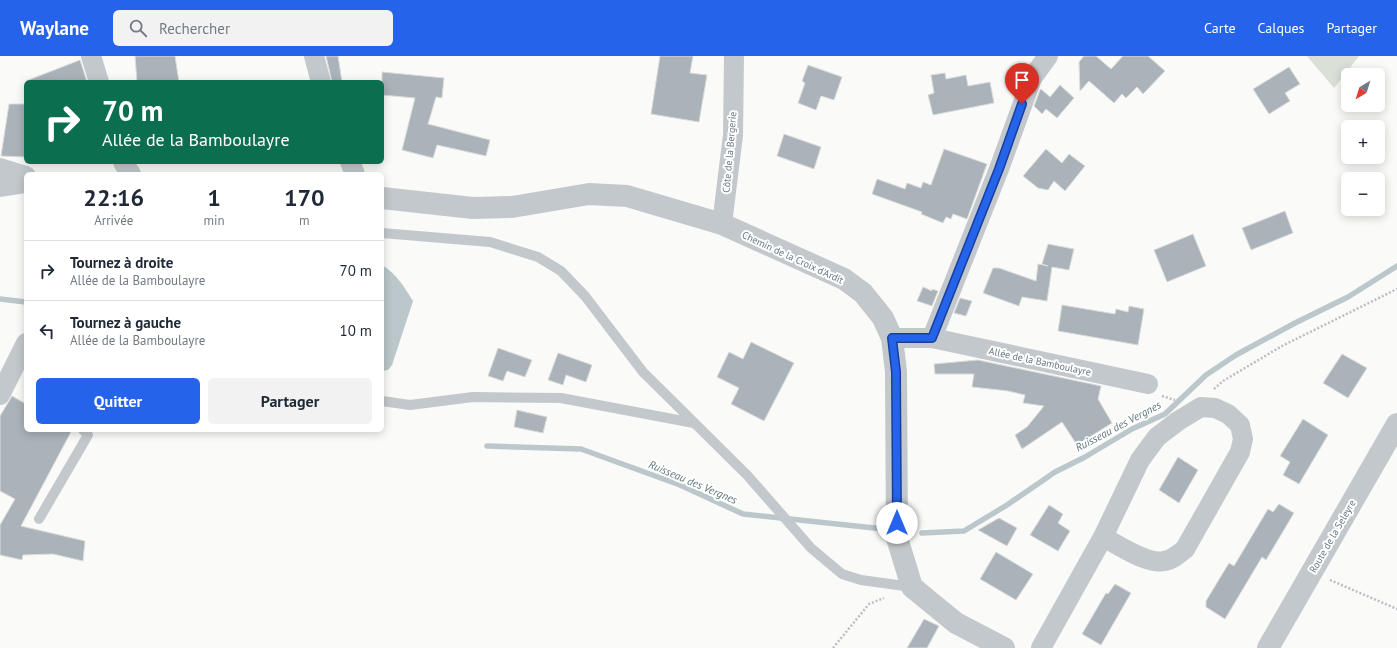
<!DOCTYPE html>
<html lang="fr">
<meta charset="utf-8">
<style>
:root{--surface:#fff;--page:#f2f2f3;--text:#1f2937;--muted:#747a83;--line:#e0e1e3;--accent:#2563eb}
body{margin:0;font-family:"PT Sans",sans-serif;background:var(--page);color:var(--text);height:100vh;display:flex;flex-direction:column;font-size:15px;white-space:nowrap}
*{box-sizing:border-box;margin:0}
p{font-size:13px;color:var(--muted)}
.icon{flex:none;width:22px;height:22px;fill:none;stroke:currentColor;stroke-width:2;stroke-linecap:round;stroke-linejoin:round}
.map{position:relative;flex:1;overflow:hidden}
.details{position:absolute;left:24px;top:116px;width:360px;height:260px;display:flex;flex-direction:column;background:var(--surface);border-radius:6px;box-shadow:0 2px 10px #0003}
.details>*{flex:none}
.banner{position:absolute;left:24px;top:24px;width:360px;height:84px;border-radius:6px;box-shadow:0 2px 10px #0003;background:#0b6e4f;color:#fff;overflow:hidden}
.needle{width:26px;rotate:218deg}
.controls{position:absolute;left:1341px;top:12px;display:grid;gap:8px}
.controls a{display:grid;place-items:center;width:44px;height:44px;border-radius:6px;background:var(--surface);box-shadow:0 2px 10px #0003;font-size:20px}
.pin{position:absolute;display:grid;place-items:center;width:34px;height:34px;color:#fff;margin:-41px -17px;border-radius:50% 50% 50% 0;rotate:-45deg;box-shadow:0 0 4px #0007}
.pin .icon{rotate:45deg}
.me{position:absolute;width:44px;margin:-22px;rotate:0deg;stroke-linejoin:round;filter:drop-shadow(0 0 3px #0008)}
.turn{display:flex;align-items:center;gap:14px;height:84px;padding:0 12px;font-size:18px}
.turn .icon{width:52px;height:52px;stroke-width:2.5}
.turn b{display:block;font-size:28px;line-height:34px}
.eta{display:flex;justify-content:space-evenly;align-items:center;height:68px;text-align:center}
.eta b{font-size:24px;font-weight:800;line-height:28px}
.primary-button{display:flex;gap:8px;margin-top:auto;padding:8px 12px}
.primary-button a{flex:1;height:46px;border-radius:6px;background:var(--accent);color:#fff;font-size:16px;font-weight:800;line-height:46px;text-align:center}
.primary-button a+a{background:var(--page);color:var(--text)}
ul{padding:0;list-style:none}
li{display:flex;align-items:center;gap:12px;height:60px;padding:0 12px;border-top:1px solid var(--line)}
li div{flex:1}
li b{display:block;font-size:15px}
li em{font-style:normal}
header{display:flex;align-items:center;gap:24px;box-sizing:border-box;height:56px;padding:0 20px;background:var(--accent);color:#fff}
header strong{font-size:19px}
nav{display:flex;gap:22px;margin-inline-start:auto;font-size:14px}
.search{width:280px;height:36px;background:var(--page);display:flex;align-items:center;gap:10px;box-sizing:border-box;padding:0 14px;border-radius:6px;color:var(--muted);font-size:15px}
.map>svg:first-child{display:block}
.green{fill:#dadfd7}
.water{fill:#bbc7cb}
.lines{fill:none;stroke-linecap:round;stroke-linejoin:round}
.stream{stroke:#bbc7cb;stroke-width:5.5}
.building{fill:#aab3b9;stroke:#dcdcda}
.path{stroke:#bbbfc2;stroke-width:2.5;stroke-dasharray:2 2;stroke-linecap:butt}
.service{stroke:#c3c8cc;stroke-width:10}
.minor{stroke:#c3c8cc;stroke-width:20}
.tertiary{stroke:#c3c8cc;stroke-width:22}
.route-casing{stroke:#184099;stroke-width:10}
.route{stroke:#2563eb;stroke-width:7}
.labels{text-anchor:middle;stroke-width:4;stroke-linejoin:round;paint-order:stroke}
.street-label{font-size:10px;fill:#657683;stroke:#fff}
.water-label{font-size:11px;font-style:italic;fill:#60757c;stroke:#fff}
</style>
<header>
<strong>Waylane</strong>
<div class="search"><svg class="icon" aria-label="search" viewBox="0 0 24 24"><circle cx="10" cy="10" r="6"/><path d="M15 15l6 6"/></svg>Rechercher</div>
<nav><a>Carte</a><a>Calques</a><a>Partager</a></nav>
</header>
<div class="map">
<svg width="1397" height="592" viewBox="0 0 1397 592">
<rect width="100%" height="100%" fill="#fafaf8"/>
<polygon class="green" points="1307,0 1359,0 1334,32"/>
<path class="water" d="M 382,209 C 397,218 404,231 413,245 L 392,309 L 388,314 L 382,315 Z"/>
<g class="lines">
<g class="stream">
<polyline points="0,243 26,246"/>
<polyline points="487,390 581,393 680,429 743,458 893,474"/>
<polyline points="922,477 964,475 1007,449 1055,416 1085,401 1132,373 1165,358 1206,319 1236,299 1295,267 1348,241 1397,210"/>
</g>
</g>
<g class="building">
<polygon points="135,0 175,0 179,26 137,26"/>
<polygon points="326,0 338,0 342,26 332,26"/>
<polygon points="660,0 693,0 690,17 707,19 699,66 651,58"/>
<polygon points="1084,0 1096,0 1111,13 1123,0 1148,0 1165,15 1143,38 1137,31 1126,42 1122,38 1114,47 1089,25 1080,35 1079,6"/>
<polygon points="80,4 87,26 27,26 26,25"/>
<polygon points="808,9 842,21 834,44 821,40 816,54 798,47 805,27 802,25"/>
<polygon points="1289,11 1300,28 1285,37 1290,45 1269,58 1253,33"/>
<polygon points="382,16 444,22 442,42 436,41 428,68 490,84 486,100 437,89 433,102 402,94 415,42 382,39"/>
<polygon points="945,17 946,23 966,19 968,30 990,26 994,47 933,59 928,39 934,37 931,19"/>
<polygon points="1060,29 1074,42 1057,62 1046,53 1042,58 1034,50 1040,34 1041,33 1050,41"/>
<polygon points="9,48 26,48 26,101 1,100"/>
<polygon points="784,78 821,91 814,113 777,100"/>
<polygon points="944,93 987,108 967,163 953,158 951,163 946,161 943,167 921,158 922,156 872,138 877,123 905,133 907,127 921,132 923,126 931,129"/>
<polygon points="1046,93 1062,107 1069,98 1085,110 1065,135 1054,125 1048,134 1038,132 1023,120"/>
<polygon points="1285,155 1293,177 1251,194 1242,172"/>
<polygon points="1193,178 1206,210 1167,226 1154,194"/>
<polygon points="1048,188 1074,193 1069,214 1052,211 1047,245 1022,241 1019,250 983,237 993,212 999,212 1036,225 1038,208 1048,210 1042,208"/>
<polygon points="923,231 932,235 932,233 938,235 932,250 917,245"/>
<polygon points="960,242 972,245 966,260 954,257"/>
<polygon points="1062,249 1115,258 1116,253 1128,256 1129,250 1144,253 1138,289 1058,275"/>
<polygon points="751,286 794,307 764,365 731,348 739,332 717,321 729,296 743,303"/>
<polygon points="498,292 532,304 525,321 507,315 503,325 488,320"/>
<polygon points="558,297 592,309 586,326 566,319 563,329 548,324"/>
<polygon points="1342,298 1367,312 1348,342 1323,327"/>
<polygon points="978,304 1101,330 1098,343 1112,367 1077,389 1062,366 1022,393 1015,379 1027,371 1044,350 1023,347 1025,339 1008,335 972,331 974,318 935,318 934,308"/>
<polygon points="12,340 26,348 26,374 72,374 21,470 85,485 83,505 53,498 23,499 22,504 0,499 0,469 15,443 0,435 0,360"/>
<polygon points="517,354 547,361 543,377 514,371"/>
<polygon points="1303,363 1328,379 1299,428 1283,419 1290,406 1280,400"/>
<polygon points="1178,401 1198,414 1179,447 1159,434"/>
<polygon points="1279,448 1294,457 1266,504 1262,501 1225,563 1206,551 1206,545 1229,507 1234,510 1268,453 1273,456"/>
<polygon points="1049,449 1063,458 1058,467 1070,475 1058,495 1030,479"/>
<polygon points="999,462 1017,472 1007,490 978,474"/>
<polygon points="996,496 1033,518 1016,544 980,523"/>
<polygon points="1115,528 1131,537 1101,589 1082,578 1106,537 1108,538"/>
<polygon points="924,563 939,570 927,592 907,592"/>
</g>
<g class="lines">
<g class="path">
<polyline points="1214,333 1223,325 1282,290 1397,233"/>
<polyline points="1162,340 1175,344"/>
<polyline points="1330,524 1397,553"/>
<polyline points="833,592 869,548 884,542"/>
</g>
<g class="service">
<polyline points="382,177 490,186 538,201 561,215 585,240 643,316 747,419 811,492 842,518 861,524 912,531"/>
<polyline points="382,345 410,349 473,341 561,342 694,367"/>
<polyline points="39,463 88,379 83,374"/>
</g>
<g class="minor">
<polyline points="91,0 99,26"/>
<polyline points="314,0 321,26"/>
<polyline points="123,106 124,108 131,118"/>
<polyline points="350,106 355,118"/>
<polyline points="0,112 26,120"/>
<polyline points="722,168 733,79 734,0"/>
<polyline points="892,282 932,282 1148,328"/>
<polyline points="932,282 999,113 1032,22 1048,0"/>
<polyline points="0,339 26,287"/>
<path d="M 1041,592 L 1103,481 L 1140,404 L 1157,381 L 1178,365 L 1201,351 L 1215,352 L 1228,358 L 1240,369 L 1243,383 L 1240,396 L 1185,493 C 1179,498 1172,504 1164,505 C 1147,509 1117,488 1103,481"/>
</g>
<g class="tertiary">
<polyline points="0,130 26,126"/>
<polyline points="382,142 473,152 512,151 589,138 627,140 722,168 844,223 863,237 883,262 892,282 896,316 897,482 912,531 956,567 1004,592"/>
<polyline points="1268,592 1397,368"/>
</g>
</g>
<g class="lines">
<defs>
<polyline id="route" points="897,467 896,316 892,282 932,282 999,113 1022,48"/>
</defs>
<use href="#route" class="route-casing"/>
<use href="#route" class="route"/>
</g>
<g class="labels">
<g class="street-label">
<text transform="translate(729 96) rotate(-85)" y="4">Côte de la Bergerie</text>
<text transform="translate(793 201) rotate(25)" y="4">Chemin de la Croix d'Ardit</text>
<text transform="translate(1040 305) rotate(12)" y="4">Allée de la Bamboulayre</text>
<text transform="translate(1332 480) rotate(-60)" y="4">Route de la Seleyre</text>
</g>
<g class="water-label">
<text transform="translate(1118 370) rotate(-28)" y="4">Ruisseau des Vergnes</text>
<text transform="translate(693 426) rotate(23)" y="4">Ruisseau des Vergnes</text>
</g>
</g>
</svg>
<div class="controls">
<a><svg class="needle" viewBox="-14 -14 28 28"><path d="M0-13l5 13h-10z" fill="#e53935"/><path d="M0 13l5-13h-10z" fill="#747a83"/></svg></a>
<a>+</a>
<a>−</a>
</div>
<div class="pin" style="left:1022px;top:48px;background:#d93025"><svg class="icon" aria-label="arrive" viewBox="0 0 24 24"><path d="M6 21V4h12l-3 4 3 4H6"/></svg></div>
<svg class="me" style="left:897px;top:467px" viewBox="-20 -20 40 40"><circle r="19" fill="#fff"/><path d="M0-13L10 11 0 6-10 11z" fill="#2563eb"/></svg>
<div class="banner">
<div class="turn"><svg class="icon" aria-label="right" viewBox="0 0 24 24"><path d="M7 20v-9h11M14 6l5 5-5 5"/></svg><div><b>70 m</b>Allée de la Bamboulayre</div></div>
</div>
<section class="details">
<div class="eta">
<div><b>22:16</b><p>Arrivée</p></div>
<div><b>1</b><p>min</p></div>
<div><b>170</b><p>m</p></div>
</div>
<ul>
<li><svg class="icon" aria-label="right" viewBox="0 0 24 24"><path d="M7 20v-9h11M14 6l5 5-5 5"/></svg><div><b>Tournez à droite</b><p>Allée de la Bamboulayre</p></div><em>70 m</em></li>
<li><svg class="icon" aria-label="left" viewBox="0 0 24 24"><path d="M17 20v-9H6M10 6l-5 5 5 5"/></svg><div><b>Tournez à gauche</b><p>Allée de la Bamboulayre</p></div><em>10 m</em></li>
</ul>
<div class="primary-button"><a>Quitter</a><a>Partager</a></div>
</section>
</div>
